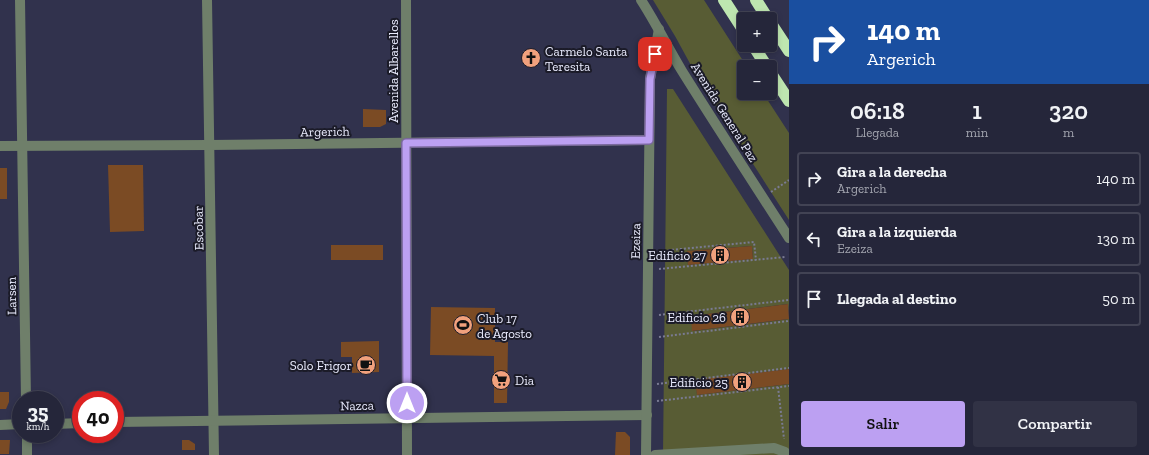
<!DOCTYPE html>
<html lang="es">
<meta charset="utf-8">
<style>
:root{--surface:#25263a;--page:#313245;--text:#f1f3f6;--muted:#a3a5af;--line:#424354;--accent:#bca0f2}
body{margin:0;font-family:"Zilla Slab",serif;background:var(--page);color:var(--text);height:100vh;display:flex;flex-direction:column;font-size:15px;white-space:nowrap}
*{box-sizing:border-box;margin:0}
p{font-size:13px;color:var(--muted)}
.icon{flex:none;width:22px;height:22px;fill:none;stroke:currentColor;stroke-width:2;stroke-linecap:round;stroke-linejoin:round}
.map{position:relative;flex:1;overflow:hidden}
.details{display:flex;flex-direction:column;background:var(--surface);width:360px}
.details>*{flex:none}
.hud{background:#1a4fa0;color:#fff;overflow:hidden}
.tools{position:absolute;left:737px;top:12px;display:grid;gap:8px}
.tools a{display:grid;place-items:center;width:40px;height:40px;border-radius:4px;background:var(--surface);box-shadow:0 2px 6px #0003,0 0 0 1px var(--line);font-size:20px}
.speed{position:absolute;left:12px;top:391px;display:flex;gap:8px;font-size:20px;font-weight:700;text-align:center}
.speed>*{display:grid;place-content:center;width:52px;height:52px;border-radius:50%;background:var(--surface);box-shadow:0 2px 6px #0003,0 0 0 1px var(--line);line-height:1}
.speed small{font-size:10px;font-weight:400}
.speed .limit{border:6px solid #d22;background:#fff;color:#111}
.pin{position:absolute;display:grid;place-items:center;width:34px;height:34px;color:#fff;margin:-17px;border-radius:8px;box-shadow:0 2px 6px #0006}
.me{position:absolute;width:44px;margin:-22px;rotate:0deg;stroke-linejoin:round;filter:drop-shadow(0 0 3px #0008)}
.turn{display:flex;align-items:center;gap:14px;height:84px;padding:0 12px;font-size:18px}
.turn .icon{width:52px;height:52px;stroke-width:2.5}
.turn b{display:block;font-size:28px;line-height:34px}
.eta{display:flex;justify-content:space-evenly;align-items:center;height:68px;text-align:center}
.eta b{font-size:24px;font-weight:600;line-height:28px}
.button{display:flex;gap:8px;margin-top:auto;padding:8px 12px}
.button a{flex:1;height:46px;border-radius:4px;background:var(--accent);color:#111;font-size:16px;font-weight:600;line-height:46px;text-align:center}
.button a+a{background:var(--page);color:var(--text)}
ul{padding:0;list-style:none}
li{display:flex;align-items:center;gap:12px;height:54px;margin:0 8px 6px;padding:0 4px;border:2px solid var(--line);border-radius:4px}
li div{flex:1}
li b{display:block;font-size:15px}
li em{font-style:normal}
main{display:flex;flex:1;min-height:0}
.map>svg:first-child{display:block}
.green{fill:#585c34;fill-rule:evenodd}
.building{fill:#7b4b24}
.lines{fill:none;stroke-linecap:round;stroke-linejoin:round}
.path{stroke:#7a7b93;stroke-width:2;stroke-dasharray:2 2;stroke-linecap:butt}
.minor{stroke:#6f7f6a;stroke-width:10}
.highway{stroke:#bee6b0;stroke-width:12}
.route-casing{stroke:#7a689d;stroke-width:10}
.route{stroke:#bca0f2;stroke-width:7}
.labels{text-anchor:middle;stroke-width:4;stroke-linejoin:round;paint-order:stroke}
.poi-label{font-size:13px;fill:#ebedff;stroke:#1b1b28;text-anchor:end}
.street-label{font-size:13px;fill:#ebedff;stroke:#1b1b28}
</style>
<main>
<div class="map">
<svg width="789" height="455" viewBox="0 0 789 455">
<rect width="100%" height="100%" fill="#31324d"/>
<g class="green">
<polygon points="653,0 704,0 747,67 744,67 744,93 763,93 789,133 789,220 699,80 675,36"/>
<path d="M 667,89 L 673,89 L 789,270 L 789,313 L 788,304 L 691,316 L 693,331 L 789,319 L 789,369 L 696,380 L 697,395 L 789,384 L 789,455 L 663,455 ZM 752,246 L 753,259 L 688,265 L 687,251 Z"/>
</g>
<g class="building">
<polygon points="363,109 386,110 386,124 380,127 363,127"/>
<polygon points="108,165 143,165 144,231 110,232"/>
<rect x="0" y="168" width="7" height="31"/>
<rect x="331" y="245" width="52" height="15"/>
<polygon points="752,246 753,259 688,265 687,251"/>
<polygon points="788,304 789,319 692,331 691,316"/>
<polygon points="431,307 495,308 495,342 508,342 507,403 494,403 494,356 430,355"/>
<polygon points="379,341 379,372 352,373 352,357 341,357 341,342"/>
<polygon points="789,369 789,384 697,395 695,380"/>
<polygon points="0,392 9,392 9,402 6,409 0,409"/>
<polygon points="616,432 625,432 630,437 630,455 615,455"/>
<polygon points="0,440 10,440 9,454 0,454"/>
<polygon points="182,440 189,440 195,444 195,450 182,450"/>
</g>
<g class="lines">
<g class="path">
<polyline points="771,192 789,180"/>
<polyline points="660,251 754,242 756,260"/>
<polyline points="659,269 785,257"/>
<polyline points="659,315 789,300"/>
<polyline points="659,337 789,321"/>
<polyline points="657,384 789,368"/>
<polyline points="778,387 784,439"/>
<polyline points="657,401 789,386"/>
</g>
<g class="minor">
<polyline points="20,0 26,400"/>
<polyline points="207,0 214,455"/>
<polyline points="406,0 407,455"/>
<path d="M 641,0 C 656,23 668,48 682,71 C 717,127 753,182 789,238"/>
<polyline points="0,146 209,145 649,140"/>
<polyline points="115,422 647,415"/>
<polyline points="55,424 81,423"/>
<polyline points="0,425 21,424"/>
<polyline points="27,434 27,455"/>
<polyline points="646,455 650,79 659,29"/>
<polyline points="655,455 774,448 785,452 787,455"/>
</g>
<g class="highway">
<polyline points="724,0 744,31"/>
<polyline points="756,0 768,19"/>
<polyline points="770,22 789,51"/>
<polyline points="753,45 767,67"/>
<polyline points="770,72 789,101"/>
</g>
</g>
<g class="lines">
<defs>
<polyline id="route" points="407,403 406,143 649,140 650,79 655,54"/>
</defs>
<use href="#route" class="route-casing"/>
<use href="#route" class="route"/>
</g>
<defs>
<symbol id="church-disc" viewBox="-11 -11 22 22"><circle r="9.5" fill="#f1a17d" stroke="#1b1b28"/><path d="M-1.2-6h2.4v3.5h3.3v2.4h-3.3V6h-2.4V-.1h-3.3v-2.4h3.3Z" fill="#111"/></symbol>
<symbol id="building-disc" viewBox="-11 -11 22 22"><circle r="9.5" fill="#f1a17d" stroke="#1b1b28"/><path d="M-4-6H4V6H1V3H-1V6H-4ZM-2.5-4.3h1.7v1.8h-1.7ZM.8-4.3h1.7v1.8H.8ZM-2.5-1h1.7V.8h-1.7ZM.8-1h1.7V.8H.8Z" fill="#111"/></symbol>
<symbol id="stadium-disc" viewBox="-11 -11 22 22"><circle r="9.5" fill="#f1a17d" stroke="#1b1b28"/><path d="M0-5a6.5 5 0 1 0 0 10a6.5 5 0 1 0 0-10ZM-3.5-1.8h7v3.6h-7Z" fill="#111"/></symbol>
<symbol id="cafe-disc" viewBox="-11 -11 22 22"><circle r="9.5" fill="#f1a17d" stroke="#1b1b28"/><path d="M-5.5-4.5H6V0H3Q3 3.5 0 3.5H-2.5Q-5.5 3.5-5.5 0ZM3-3.2v2h1.7v-2ZM-6 4.5H4V6H-6Z" fill="#111"/></symbol>
<symbol id="supermarket-disc" viewBox="-11 -11 22 22"><circle r="9.5" fill="#f1a17d" stroke="#1b1b28"/><path d="M-6-5.5h2.5l.6 2H6L4.5 2H-2.5L-4.4-4H-6ZM-1.5 3.2a1.3 1.3 0 1 0 .1 0ZM3 3.2a1.3 1.3 0 1 0 .1 0Z" fill="#111"/></symbol>
</defs>
<g fill-rule="evenodd">
<use href="#church-disc" x="520" y="47" width="22" height="22"/>
<use href="#building-disc" x="709" y="244" width="22" height="22"/>
<use href="#building-disc" x="729" y="306" width="22" height="22"/>
<use href="#stadium-disc" x="452" y="314" width="22" height="22"/>
<use href="#cafe-disc" x="355" y="354" width="22" height="22"/>
<use href="#supermarket-disc" x="490" y="369" width="22" height="22"/>
<use href="#building-disc" x="731" y="371" width="22" height="22"/>
</g>
<g class="labels">
<g class="poi-label">
<text x="545" y="56" text-anchor="start">Carmelo Santa<tspan x="545" dy="15">Teresita</tspan></text>
<text x="706" y="260">Edificio 27</text>
<text x="726" y="322">Edificio 26</text>
<text x="477" y="323" text-anchor="start">Club 17<tspan x="477" dy="15">de Agosto</tspan></text>
<text x="352" y="370">Solo Frigor</text>
<text x="515" y="385" text-anchor="start">Dia</text>
<text x="728" y="387">Edificio 25</text>
</g>
<g class="street-label">
<text transform="translate(393 71) rotate(-90)" y="5">Avenida Albarellos</text>
<text transform="translate(725 112) rotate(58)" y="5">Avenida General Paz</text>
<text transform="translate(325 131) rotate(-1)" y="5">Argerich</text>
<text transform="translate(198 228) rotate(-91)" y="5">Escobar</text>
<text transform="translate(635 241) rotate(-89)" y="5">Ezeiza</text>
<text transform="translate(11 296) rotate(-91)" y="5">Larsen</text>
<text transform="translate(357 405) rotate(-1)" y="5">Nazca</text>
</g>
</g>
</svg>
<div class="tools">
<a>+</a>
<a>−</a>
</div>
<div class="speed"><div>35<small>km/h</small></div><div class="limit">40</div></div>
<div class="pin" style="left:655px;top:54px;background:#d93025"><svg class="icon" aria-label="arrive" viewBox="0 0 24 24"><path d="M6 21V4h12l-3 4 3 4H6"/></svg></div>
<svg class="me" style="left:407px;top:403px" viewBox="-20 -20 40 40"><circle r="17" fill="#bca0f2" stroke="#fff" stroke-width="3"/><path d="M0-11L8 9 0 5-8 9z" fill="#fff"/></svg>
</div>
<section class="details">
<div class="hud">
<div class="turn"><svg class="icon" aria-label="right" viewBox="0 0 24 24"><path d="M7 20v-9h11M14 6l5 5-5 5"/></svg><div><b>140 m</b>Argerich</div></div>
</div>
<div class="eta">
<div><b>06:18</b><p>Llegada</p></div>
<div><b>1</b><p>min</p></div>
<div><b>320</b><p>m</p></div>
</div>
<ul>
<li><svg class="icon" aria-label="right" viewBox="0 0 24 24"><path d="M7 20v-9h11M14 6l5 5-5 5"/></svg><div><b>Gira a la derecha</b><p>Argerich</p></div><em>140 m</em></li>
<li><svg class="icon" aria-label="left" viewBox="0 0 24 24"><path d="M17 20v-9H6M10 6l-5 5 5 5"/></svg><div><b>Gira a la izquierda</b><p>Ezeiza</p></div><em>130 m</em></li>
<li><svg class="icon" aria-label="arrive" viewBox="0 0 24 24"><path d="M6 21V4h12l-3 4 3 4H6"/></svg><div><b>Llegada al destino</b></div><em>50 m</em></li>
</ul>
<div class="button"><a>Salir</a><a>Compartir</a></div>
</section>
</main>
